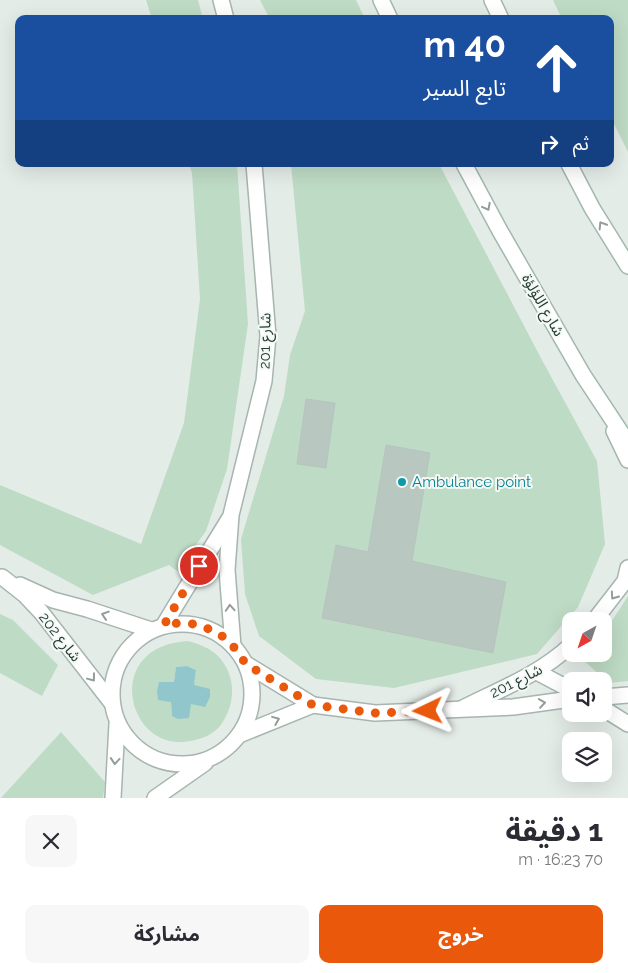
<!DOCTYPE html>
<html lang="ar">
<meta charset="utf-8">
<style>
:root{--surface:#fff;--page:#f7f7f7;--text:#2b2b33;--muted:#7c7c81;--accent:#ea580c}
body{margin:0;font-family:Raleway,"Noto Sans Arabic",sans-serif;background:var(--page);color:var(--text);direction:rtl;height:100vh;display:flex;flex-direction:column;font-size:19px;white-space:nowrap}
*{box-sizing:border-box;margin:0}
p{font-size:16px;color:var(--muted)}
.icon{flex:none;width:28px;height:28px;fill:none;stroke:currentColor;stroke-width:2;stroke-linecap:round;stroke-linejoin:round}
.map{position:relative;height:798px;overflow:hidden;direction:ltr}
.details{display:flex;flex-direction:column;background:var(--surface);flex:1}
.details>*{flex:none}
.banner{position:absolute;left:15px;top:15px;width:599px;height:152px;border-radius:10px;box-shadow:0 5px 20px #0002;direction:rtl;background:#1a4fa0;color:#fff;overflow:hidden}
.needle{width:32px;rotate:220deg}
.buttons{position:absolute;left:562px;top:612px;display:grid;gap:10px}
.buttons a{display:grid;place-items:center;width:50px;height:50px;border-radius:10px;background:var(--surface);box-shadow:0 5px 20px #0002;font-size:25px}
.pin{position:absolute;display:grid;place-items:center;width:42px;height:42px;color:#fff;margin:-21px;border:2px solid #fff;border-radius:50%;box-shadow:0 1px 5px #0007}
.me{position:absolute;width:55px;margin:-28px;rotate:268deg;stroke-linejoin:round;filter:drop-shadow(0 0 4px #0008)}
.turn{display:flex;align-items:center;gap:18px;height:105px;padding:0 25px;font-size:22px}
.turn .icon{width:65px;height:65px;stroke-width:2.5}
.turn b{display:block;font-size:35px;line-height:42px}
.then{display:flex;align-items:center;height:48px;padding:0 25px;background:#0003;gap:10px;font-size:19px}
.round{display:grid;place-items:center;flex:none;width:52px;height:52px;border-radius:10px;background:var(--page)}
.headline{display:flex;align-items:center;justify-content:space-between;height:85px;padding:0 25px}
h1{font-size:30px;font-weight:700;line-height:38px}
.primary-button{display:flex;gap:10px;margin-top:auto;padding:10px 25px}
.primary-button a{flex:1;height:58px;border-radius:10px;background:var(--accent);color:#fff;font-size:20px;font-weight:700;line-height:58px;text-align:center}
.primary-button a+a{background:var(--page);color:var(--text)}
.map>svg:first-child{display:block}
.green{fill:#bedbc5;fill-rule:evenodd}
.water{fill:#90c6cc}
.building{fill:#b9c7c1;stroke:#b6c5be}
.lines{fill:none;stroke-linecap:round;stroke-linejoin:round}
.minor-casing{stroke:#a7b4af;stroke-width:18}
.secondary-casing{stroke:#a3b7af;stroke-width:18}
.minor{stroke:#fff;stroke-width:15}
.secondary{stroke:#fff;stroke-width:15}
.oneway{stroke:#929e9a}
.route{stroke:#ea580c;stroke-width:9;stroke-dasharray:0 16.2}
.culture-dot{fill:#0f9aa8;stroke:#f4f9f6;stroke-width:2}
.labels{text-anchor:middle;stroke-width:4;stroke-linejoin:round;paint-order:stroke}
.street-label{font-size:15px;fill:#253c35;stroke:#f4f9f6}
.culture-label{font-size:15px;fill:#0d838f;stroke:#f4f9f6;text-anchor:start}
</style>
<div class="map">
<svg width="628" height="798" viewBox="0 0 628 798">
<rect width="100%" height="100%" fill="#e4ece8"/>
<g class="green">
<polygon points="146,0 198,0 203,19 152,19"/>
<polygon points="260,0 356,0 365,19 270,19"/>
<polygon points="553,0 628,0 628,152 610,116 610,19 562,19"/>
<polygon points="189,164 237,164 248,324 227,469 206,531 177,571 169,565 93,595 0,545 0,485 141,544 184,423 200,299 192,173"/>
<polygon points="291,164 439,164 542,360 597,461 605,544 578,607 537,654 394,688 316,679 259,636 245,594 241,539 284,396 290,355 305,311"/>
<polygon points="628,596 628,681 609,683 583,660 588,654 604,654 604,633"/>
<polygon points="0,614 13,620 58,665 42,696 0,673"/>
<path d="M 188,641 C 199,644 210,648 218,656 C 237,676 236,705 220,726 C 212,735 202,739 190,741 C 128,754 100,646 188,641 ZM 187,666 L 196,670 L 191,704 L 172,716 L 171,702 L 176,667 Z"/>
<polygon points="61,732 105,782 103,798 1,798"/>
</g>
<polygon class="water" points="187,666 196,670 194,685 210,689 210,697 205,707 191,704 189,718 178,719 172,716 171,702 158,700 157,692 159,682 174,682 176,667"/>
<g class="building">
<polygon points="306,399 335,403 326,468 297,464"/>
<polygon points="386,445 430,453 412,561 506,582 493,653 322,618 336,545 368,552"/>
</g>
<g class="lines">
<defs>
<g id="minor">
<polyline points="221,0 226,19"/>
<polyline points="614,431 628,460"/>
<polyline points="2,577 25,595 41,612 111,702"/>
<polyline points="20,585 53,600 87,609 151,630"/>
<polyline points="594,621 625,581 628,568"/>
<circle cx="182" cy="694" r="70"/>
<path d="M 164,625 C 185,589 208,554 229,519"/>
<polyline points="233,646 227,570 231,515 264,381 268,336 254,164"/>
<polyline points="246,664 313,705 375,713 513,707 571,699"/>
<polyline points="537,672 571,690"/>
<polyline points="604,697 628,695"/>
<path d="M 463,708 C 501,689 540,674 571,645"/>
<polyline points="604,709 628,724"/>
<polyline points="239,735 313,705"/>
<polyline points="113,798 117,724"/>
<polyline points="155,798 205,763"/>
</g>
<g id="secondary">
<polyline points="381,0 390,19"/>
<polyline points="492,0 501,19"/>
<polyline points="464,164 500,231 583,375 628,443"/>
<polyline points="569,164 592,208 628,266"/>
</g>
</defs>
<use href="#minor" class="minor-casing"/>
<use href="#secondary" class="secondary-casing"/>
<use href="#minor" class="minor"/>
<use href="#secondary" class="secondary"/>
</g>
<defs><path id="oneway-chevron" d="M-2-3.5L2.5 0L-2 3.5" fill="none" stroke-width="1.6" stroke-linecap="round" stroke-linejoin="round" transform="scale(1.25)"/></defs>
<g class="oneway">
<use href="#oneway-chevron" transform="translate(487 207) rotate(62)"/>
<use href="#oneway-chevron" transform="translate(602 225) rotate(-122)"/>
<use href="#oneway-chevron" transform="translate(614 596) rotate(125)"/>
<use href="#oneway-chevron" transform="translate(230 608) rotate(-94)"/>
<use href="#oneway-chevron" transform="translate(105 615) rotate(-162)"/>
<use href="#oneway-chevron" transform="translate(92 678) rotate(53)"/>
<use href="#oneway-chevron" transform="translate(542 703) rotate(-8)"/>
<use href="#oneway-chevron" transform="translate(276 720) rotate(-22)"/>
<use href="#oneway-chevron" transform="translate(115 761) rotate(95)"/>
</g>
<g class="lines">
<polyline class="route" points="199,566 164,625 179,623 194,624 209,629 222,636 233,646 246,664 313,705 375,713 428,711"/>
</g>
<circle class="culture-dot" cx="402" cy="482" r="5"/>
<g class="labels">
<g class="street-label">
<text transform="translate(543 305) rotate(60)" y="5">شارع اللؤلؤة</text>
<text transform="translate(265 341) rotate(-89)" y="5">شارع 201</text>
<text transform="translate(60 637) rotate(52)" y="5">شارع 202</text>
<text transform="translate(516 681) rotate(-27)" y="5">شارع 201</text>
</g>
<g class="culture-label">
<text x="412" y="487">Ambulance point</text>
</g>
</g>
</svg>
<div class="buttons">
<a><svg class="needle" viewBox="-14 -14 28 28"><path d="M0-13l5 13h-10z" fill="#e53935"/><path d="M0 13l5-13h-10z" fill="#7c7c81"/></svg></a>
<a><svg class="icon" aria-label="sound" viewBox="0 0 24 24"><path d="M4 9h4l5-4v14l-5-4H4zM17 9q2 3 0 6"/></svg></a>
<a><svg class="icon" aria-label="layers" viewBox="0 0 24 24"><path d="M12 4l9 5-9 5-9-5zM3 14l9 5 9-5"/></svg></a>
</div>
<div class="pin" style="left:199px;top:566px;background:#d93025"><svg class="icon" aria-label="arrive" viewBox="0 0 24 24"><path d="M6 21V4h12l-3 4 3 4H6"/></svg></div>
<svg class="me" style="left:428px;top:711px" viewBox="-20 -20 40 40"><path d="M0-17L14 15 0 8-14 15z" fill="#ea580c" stroke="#fff" stroke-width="4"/></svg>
<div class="banner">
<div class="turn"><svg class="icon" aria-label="ahead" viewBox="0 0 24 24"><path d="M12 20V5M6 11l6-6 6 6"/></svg><div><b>40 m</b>تابع السير</div></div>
<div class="then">ثم<svg class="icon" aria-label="right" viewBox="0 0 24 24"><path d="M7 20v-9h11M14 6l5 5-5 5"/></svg></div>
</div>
</div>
<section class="details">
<div class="headline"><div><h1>1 دقيقة</h1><p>70 m · 16:23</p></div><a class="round"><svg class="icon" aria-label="close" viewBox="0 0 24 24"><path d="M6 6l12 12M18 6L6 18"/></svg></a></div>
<div class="primary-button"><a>خروج</a><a>مشاركة</a></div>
</section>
